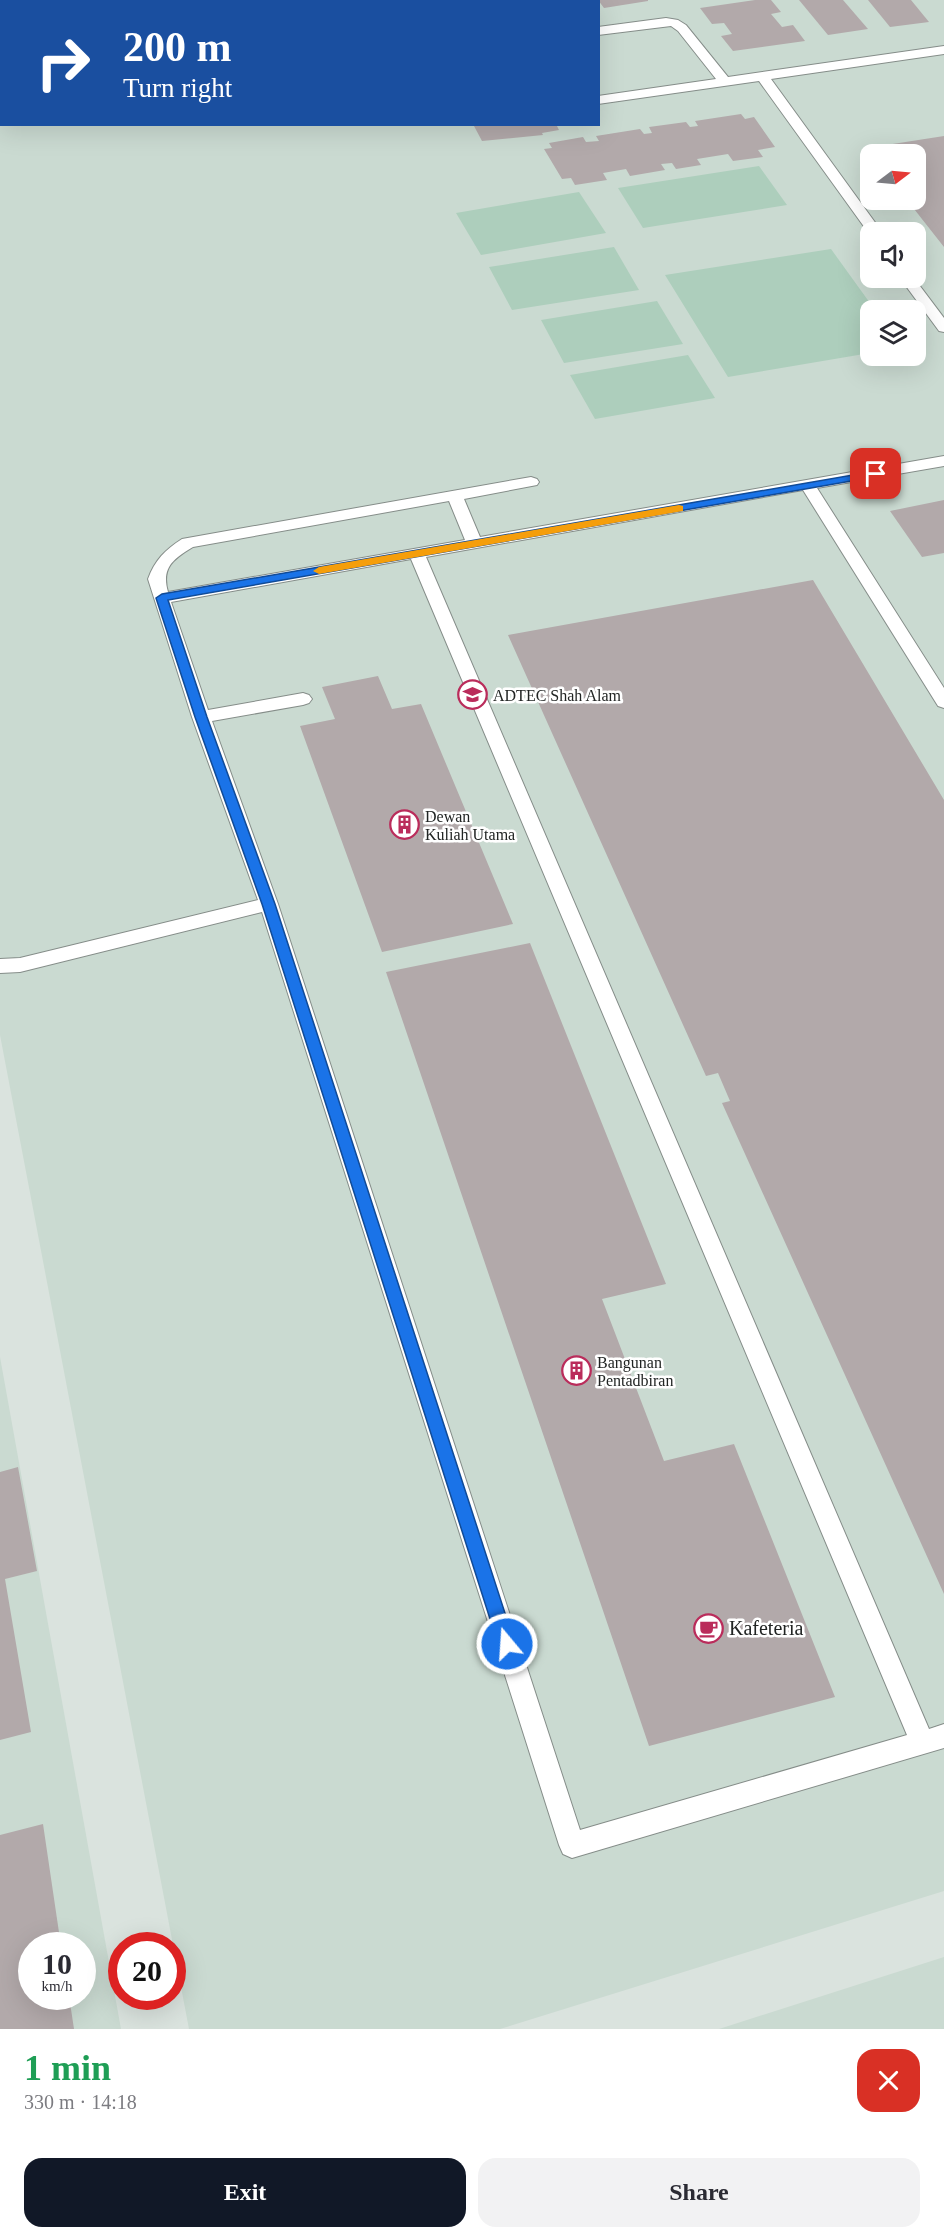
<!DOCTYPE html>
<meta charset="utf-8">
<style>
:root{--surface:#fff;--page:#f2f2f3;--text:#2b2b33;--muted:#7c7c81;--accent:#111827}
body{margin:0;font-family:"Times New Roman",serif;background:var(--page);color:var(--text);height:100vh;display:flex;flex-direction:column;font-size:22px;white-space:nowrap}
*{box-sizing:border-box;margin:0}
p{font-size:20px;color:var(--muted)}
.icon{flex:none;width:33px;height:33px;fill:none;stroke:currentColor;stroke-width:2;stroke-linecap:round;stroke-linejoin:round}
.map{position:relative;height:2029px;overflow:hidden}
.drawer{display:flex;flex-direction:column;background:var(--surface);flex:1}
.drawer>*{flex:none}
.hud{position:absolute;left:0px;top:0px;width:600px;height:126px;box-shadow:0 6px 24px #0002;background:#1a4fa0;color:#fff;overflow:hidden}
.needle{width:39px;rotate:74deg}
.fabs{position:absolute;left:860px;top:144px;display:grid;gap:12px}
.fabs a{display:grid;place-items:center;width:66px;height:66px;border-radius:12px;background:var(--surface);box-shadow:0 6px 24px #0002;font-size:30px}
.speed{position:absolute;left:18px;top:1932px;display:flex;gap:12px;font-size:30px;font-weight:700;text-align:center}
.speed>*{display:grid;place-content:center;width:78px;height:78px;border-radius:50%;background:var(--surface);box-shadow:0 6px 24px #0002;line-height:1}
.speed small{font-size:15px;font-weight:400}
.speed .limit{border:9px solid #d22;background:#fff;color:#111}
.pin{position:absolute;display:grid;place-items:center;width:51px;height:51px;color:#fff;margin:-26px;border-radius:12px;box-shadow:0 3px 9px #0006}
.me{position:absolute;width:66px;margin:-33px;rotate:342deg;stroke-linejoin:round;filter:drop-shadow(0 0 4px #0008)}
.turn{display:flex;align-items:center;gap:21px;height:126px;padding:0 24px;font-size:27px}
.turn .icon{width:78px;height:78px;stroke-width:2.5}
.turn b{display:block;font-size:42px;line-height:51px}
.round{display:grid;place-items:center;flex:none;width:63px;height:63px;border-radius:18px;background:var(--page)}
.headline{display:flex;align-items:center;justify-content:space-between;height:102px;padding:0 24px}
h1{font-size:36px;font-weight:700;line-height:45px;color:#1e9e55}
.primary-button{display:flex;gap:12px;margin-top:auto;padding:12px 24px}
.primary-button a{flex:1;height:69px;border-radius:18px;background:var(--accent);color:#fff;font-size:24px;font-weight:700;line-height:69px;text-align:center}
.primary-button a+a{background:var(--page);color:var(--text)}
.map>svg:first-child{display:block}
.built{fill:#cadad1;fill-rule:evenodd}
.green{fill:#adcebc}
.building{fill:#b2a9aa}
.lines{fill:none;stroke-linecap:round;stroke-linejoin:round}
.service-casing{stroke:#858d89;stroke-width:2}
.service{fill:#fff;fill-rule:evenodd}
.route{fill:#1a73e8;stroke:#114b97;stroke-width:1.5}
.slow{fill:#f59e0b}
.labels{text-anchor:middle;stroke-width:5;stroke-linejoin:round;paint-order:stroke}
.poi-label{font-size:16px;fill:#212423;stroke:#fff;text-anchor:start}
.near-poi-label{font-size:20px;fill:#212423;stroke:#fff;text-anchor:start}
</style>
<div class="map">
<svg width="944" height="2029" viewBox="0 0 944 2029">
<rect width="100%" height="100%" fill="#dae3de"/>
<g class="built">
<path d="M 0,0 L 944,0 L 944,1891 L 500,2029 L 189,2029 L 0,1035 ZM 2,2 L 598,2 L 598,124 L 2,124 ZM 870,154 L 915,154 L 915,200 L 870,200 ZM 870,232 L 915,232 L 915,278 L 870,278 ZM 870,310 L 915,310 L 915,356 L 870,356 Z"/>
<path d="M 0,1357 L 121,2029 L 0,2029 ZM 32,1946 L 82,1946 L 82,1996 L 32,1996 Z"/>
<polygon points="944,1957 944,2029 719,2029"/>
</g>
<g class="green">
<polygon points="759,166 787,205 643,228 618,188"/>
<polygon points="579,192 606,233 481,255 456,213"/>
<polygon points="614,247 639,290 512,310 489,267"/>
<polygon points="831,249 875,310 870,310 870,353 728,377 665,275"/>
<polygon points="657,301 683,344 564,363 541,320"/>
<polygon points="688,355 715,398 595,419 570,375"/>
</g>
<g class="building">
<polygon points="598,0 648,0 648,1 604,8"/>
<polygon points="755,0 771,0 781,12 771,14 782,27 793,25 805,41 733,51 721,36 732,34 724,23 712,24 700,8"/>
<polygon points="799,0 843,0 868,29 828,35"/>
<polygon points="868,0 911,0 929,22 890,27"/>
<polygon points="741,114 745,119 754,117 775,147 758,150 763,157 733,161 728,154 697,159 701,165 676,169 672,163 661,164 665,170 630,176 626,169 603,173 607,180 575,185 571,178 562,179 544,149 552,148 549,143 583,137 586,142 599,141 596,136 640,129 644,134 652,133 649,127 686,122 690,127 698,126 695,121"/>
<polygon points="484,124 556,124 559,130 542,133 543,135 482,141 474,126"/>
<polygon points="944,136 944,247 907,200 915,200 915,154 872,154 867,148"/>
<polygon points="944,500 944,553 922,557 890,511"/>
<polygon points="813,580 944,800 944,1594 722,1103 730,1101 718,1073 706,1076 508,635"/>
<polygon points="378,676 392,709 421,704 513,924 382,952 300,726 335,719 322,687"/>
<polygon points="530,943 666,1284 602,1299 664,1461 734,1444 835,1697 649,1746 386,972"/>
<polygon points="18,1467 37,1571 5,1579 31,1732 0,1740 0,1472"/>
<polygon points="43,1824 61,1946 32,1946 32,1996 69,1996 74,2029 0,2029 0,1835"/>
</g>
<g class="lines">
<defs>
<g id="service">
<polygon points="666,18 678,20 686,25 728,77 944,46 944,54 771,79 882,232 870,232 870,235 759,81 598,104 598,96 716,79 678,31 671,26 598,35 598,27"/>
<polygon points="900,278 914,278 944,318 944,332 939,331"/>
<path d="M 944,456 L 944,466 L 817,488 L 944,688 L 944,708 L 938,706 L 803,490 L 426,557 L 929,1729 L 944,1724 L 944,1748 L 572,1858 L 563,1854 L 559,1845 L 262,912 L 20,972 L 0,973 L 0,959 L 20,958 L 258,900 L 192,717 L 148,579 C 155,560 165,550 182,539 L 531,477 L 537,479 L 539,482 L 537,485 L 464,499 L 480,537 ZM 449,501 L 465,540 L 168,592 C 161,568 173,559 193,547 ZM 411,559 L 907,1735 L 580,1830 L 278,904 L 212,721 L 303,705 L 309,703 L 312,699 L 309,695 L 303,693 L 208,710 L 171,602 Z"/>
</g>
</defs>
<use href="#service" class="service-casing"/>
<use href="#service" class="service"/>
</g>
<polygon class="route" points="876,471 881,474 880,476 168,600 207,717 275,904 515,1644 513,1649 507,1652 501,1649 498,1644 262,904 195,717 156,598 162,594"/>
<polygon class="slow" points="679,505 683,506 683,511 319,574 313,571 319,567"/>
<defs>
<symbol id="school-ring" viewBox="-11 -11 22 22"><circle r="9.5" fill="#fff" stroke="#ba2c5b" stroke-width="1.5"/><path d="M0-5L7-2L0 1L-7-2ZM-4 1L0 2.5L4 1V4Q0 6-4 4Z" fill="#ba2c5b"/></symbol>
<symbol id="building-ring" viewBox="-11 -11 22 22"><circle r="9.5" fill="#fff" stroke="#ba2c5b" stroke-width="1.5"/><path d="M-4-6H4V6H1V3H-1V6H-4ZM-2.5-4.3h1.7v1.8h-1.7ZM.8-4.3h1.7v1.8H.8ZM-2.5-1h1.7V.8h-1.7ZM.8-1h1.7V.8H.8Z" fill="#ba2c5b"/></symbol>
<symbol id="cafe-ring" viewBox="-11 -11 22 22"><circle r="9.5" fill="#fff" stroke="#ba2c5b" stroke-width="1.5"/><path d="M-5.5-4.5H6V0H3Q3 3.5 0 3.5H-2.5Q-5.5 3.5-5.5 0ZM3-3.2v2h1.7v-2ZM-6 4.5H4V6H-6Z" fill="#ba2c5b"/></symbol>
</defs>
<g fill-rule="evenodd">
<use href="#school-ring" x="456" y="678" width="33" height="33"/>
<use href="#building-ring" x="388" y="808" width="33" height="33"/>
<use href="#building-ring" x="560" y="1354" width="33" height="33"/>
<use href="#cafe-ring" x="692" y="1612" width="33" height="33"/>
</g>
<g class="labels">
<g class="poi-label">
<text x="493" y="701">ADTEC Shah Alam</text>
<text x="425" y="822">Dewan<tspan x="425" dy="18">Kuliah Utama</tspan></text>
<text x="597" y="1368">Bangunan<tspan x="597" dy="18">Pentadbiran</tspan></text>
</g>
<g class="near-poi-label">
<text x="729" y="1635">Kafeteria</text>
</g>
</g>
</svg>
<div class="fabs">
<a><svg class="needle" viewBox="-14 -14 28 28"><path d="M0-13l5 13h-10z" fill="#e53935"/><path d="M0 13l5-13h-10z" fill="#7c7c81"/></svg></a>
<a><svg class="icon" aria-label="sound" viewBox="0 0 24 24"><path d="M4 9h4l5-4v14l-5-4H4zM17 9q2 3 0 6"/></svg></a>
<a><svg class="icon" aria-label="layers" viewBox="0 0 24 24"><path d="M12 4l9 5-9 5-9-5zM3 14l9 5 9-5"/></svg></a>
</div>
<div class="speed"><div>10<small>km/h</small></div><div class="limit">20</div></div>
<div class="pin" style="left:876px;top:474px;background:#d93025"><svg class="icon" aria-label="arrive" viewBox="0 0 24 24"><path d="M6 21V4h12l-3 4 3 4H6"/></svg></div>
<svg class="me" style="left:507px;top:1644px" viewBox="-20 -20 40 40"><circle r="17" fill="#1a73e8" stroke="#fff" stroke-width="3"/><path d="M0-11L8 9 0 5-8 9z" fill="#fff"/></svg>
<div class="hud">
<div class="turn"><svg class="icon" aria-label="right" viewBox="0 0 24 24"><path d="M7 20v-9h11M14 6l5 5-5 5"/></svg><div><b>200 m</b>Turn right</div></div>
</div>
</div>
<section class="drawer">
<div class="headline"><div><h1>1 min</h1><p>330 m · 14:18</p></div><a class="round" style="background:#d93025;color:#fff"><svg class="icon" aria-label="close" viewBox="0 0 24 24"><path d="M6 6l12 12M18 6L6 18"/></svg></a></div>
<div class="primary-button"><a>Exit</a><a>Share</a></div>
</section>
